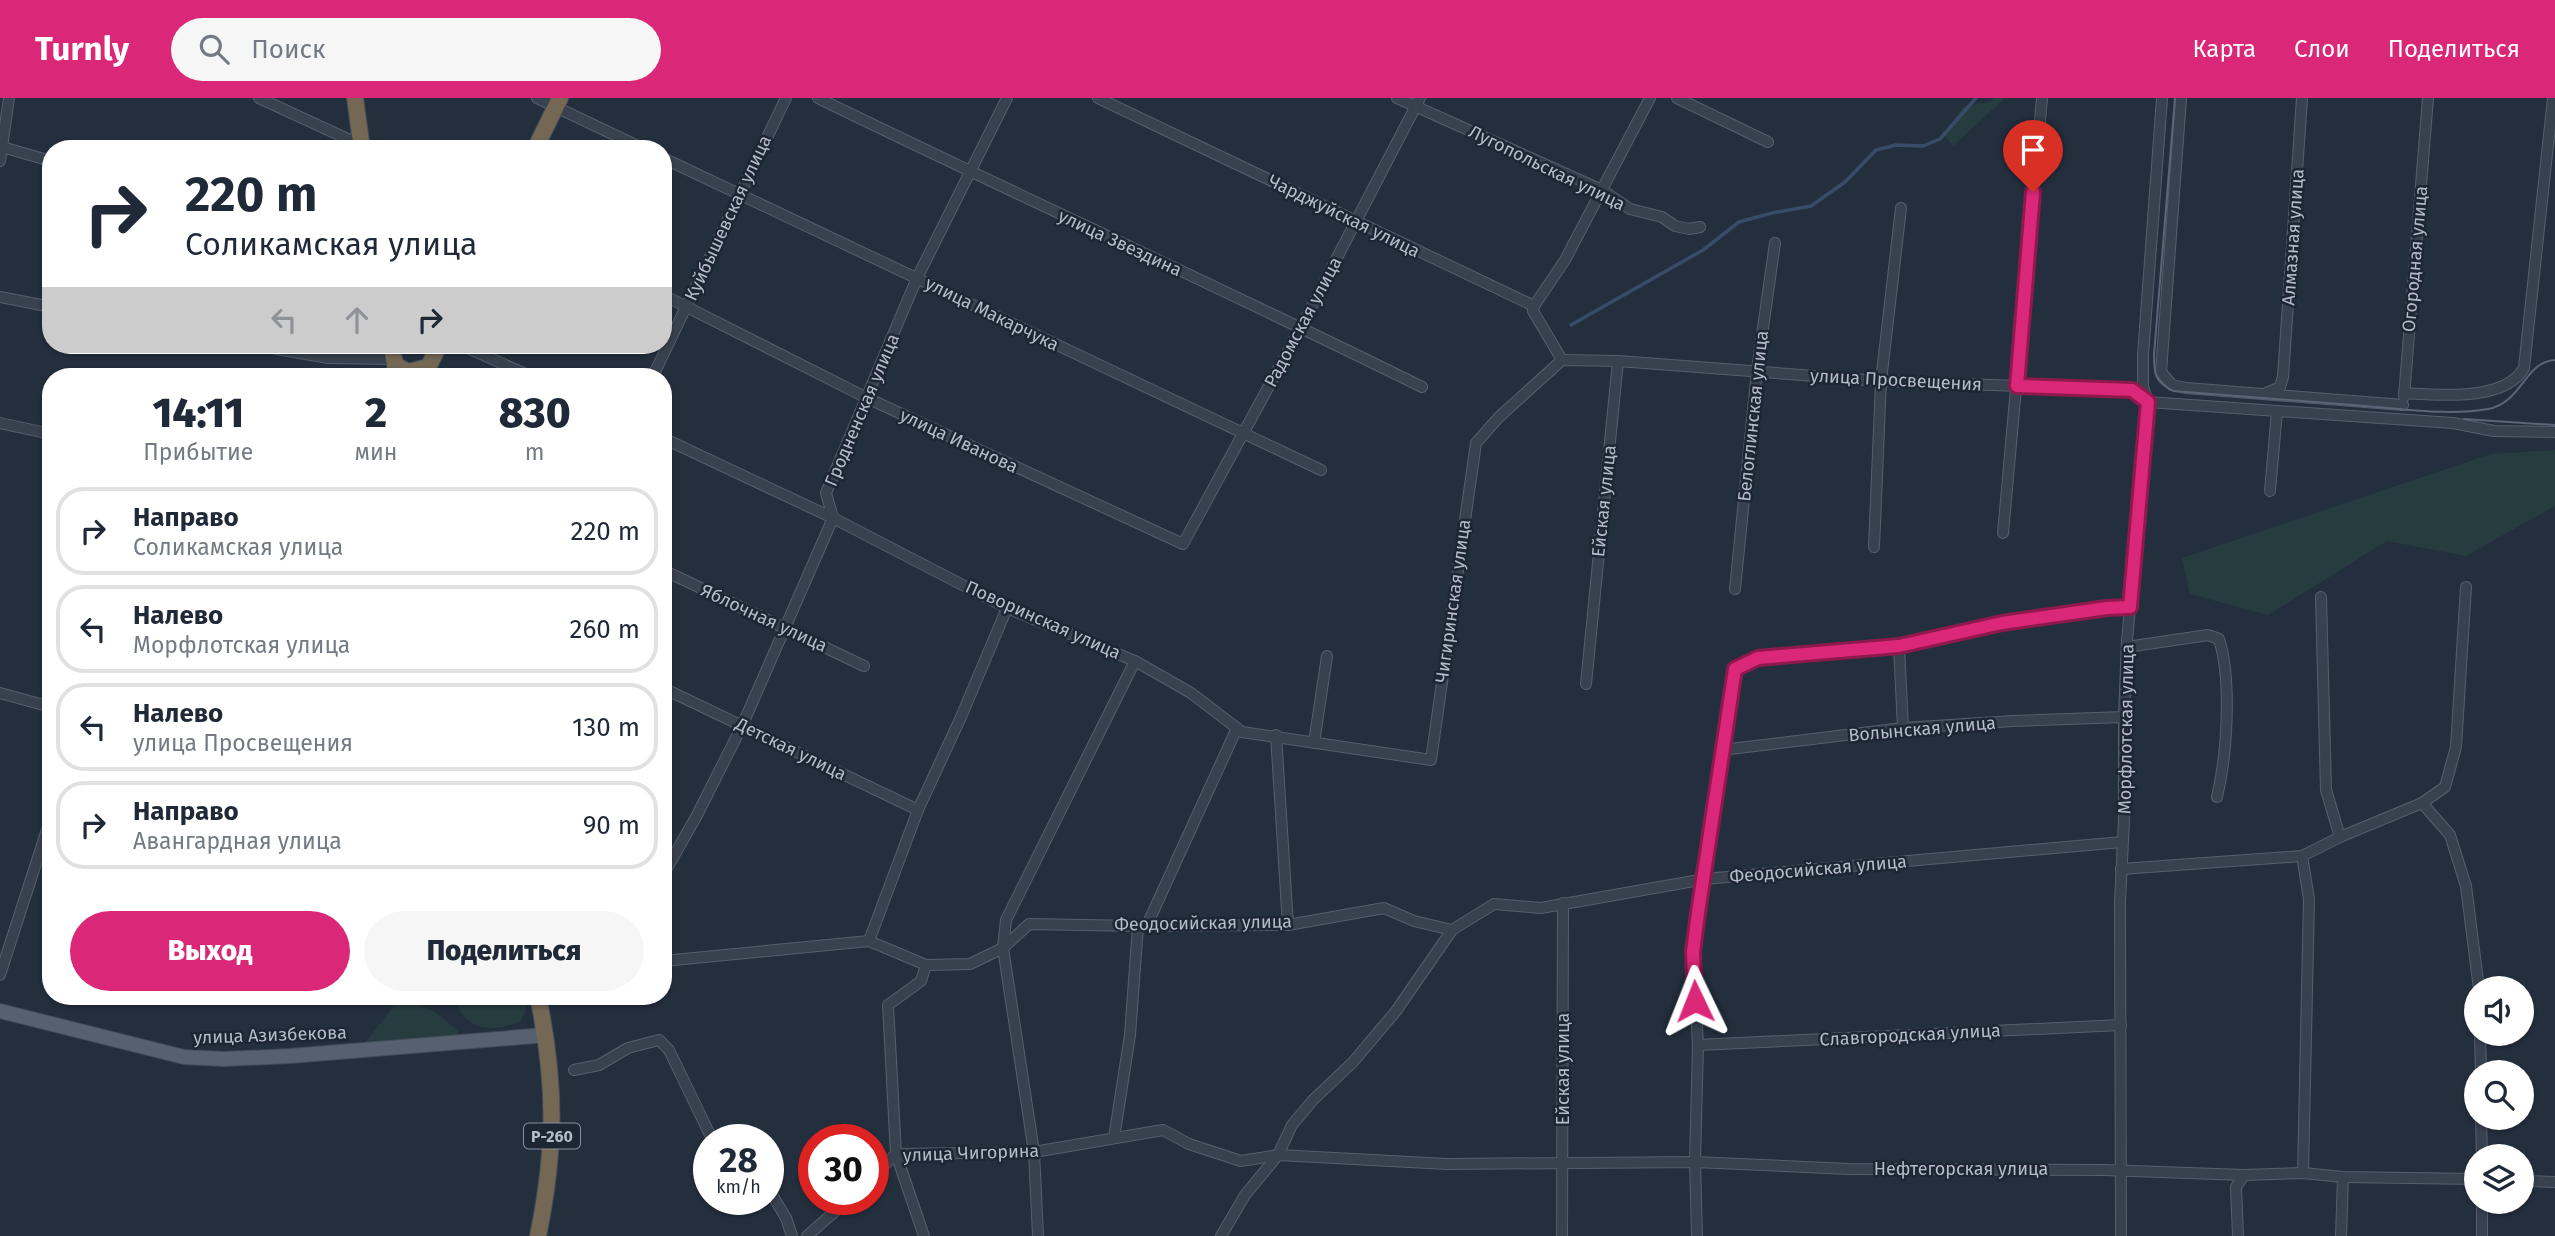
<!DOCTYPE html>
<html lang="ru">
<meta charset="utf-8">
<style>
:root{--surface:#fff;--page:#f6f6f7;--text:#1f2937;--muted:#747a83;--line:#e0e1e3;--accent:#db2777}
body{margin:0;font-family:"Fira Sans",sans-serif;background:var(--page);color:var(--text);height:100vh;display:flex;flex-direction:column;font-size:26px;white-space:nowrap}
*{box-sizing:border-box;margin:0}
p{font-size:23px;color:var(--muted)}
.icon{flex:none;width:38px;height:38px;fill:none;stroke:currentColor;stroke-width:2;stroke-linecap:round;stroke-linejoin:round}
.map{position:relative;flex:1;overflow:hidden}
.sheet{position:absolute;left:42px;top:270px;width:630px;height:637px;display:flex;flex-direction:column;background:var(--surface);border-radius:28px;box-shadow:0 2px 5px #0004}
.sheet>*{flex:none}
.guide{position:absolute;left:42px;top:42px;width:630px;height:214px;border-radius:28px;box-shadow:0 2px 5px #0004;background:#fff;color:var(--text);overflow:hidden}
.tools{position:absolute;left:2464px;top:878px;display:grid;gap:14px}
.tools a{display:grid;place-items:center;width:70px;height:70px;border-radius:50%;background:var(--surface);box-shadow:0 2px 5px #0004;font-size:35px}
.speed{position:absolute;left:693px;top:1026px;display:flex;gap:14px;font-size:35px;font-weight:700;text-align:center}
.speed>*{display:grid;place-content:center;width:91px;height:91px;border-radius:50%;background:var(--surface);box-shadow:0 2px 5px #0004;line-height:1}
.speed small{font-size:18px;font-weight:400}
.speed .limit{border:10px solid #d22;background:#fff;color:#111}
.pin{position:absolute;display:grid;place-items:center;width:60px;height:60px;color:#fff;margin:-72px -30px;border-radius:50% 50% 50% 0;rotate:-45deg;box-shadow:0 0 7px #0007}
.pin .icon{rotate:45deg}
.me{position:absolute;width:77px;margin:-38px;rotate:358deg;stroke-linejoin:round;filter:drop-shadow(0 0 5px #0008)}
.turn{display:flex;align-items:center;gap:24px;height:147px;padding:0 28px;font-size:32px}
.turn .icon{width:91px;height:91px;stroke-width:2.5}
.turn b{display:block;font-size:49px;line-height:60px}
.lanes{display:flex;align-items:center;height:66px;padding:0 28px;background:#0003;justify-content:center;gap:35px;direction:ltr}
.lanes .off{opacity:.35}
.eta{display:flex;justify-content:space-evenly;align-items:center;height:119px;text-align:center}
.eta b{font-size:42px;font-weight:800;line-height:49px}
.button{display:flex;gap:14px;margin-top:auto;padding:14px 28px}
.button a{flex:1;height:80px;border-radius:42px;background:var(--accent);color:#fff;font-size:28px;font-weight:800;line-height:80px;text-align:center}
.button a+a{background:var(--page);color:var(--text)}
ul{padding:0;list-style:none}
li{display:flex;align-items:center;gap:21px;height:88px;margin:0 14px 10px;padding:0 14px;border:4px solid var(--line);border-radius:28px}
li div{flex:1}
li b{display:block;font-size:26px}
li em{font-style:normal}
header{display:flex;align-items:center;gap:42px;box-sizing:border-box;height:98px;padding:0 35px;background:var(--accent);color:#fff}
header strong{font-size:33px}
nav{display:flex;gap:38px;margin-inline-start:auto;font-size:24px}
.search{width:490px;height:63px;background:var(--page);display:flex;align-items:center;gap:18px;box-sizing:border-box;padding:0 24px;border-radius:38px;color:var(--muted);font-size:26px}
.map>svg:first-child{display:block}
.green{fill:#263c3f}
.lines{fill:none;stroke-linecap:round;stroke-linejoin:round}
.stream{stroke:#394c67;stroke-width:3.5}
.minor-casing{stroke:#565f6c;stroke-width:12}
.major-casing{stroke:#414a57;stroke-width:16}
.highway-casing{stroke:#434c59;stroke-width:18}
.minor{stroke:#38414e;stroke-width:10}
.major{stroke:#56606e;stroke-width:14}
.highway{stroke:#746855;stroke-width:16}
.tram{stroke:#5a6575;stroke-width:2}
.route-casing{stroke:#8e194d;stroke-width:18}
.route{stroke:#db2777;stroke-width:12}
.labels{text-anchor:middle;stroke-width:5;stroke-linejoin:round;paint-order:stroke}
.shield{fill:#1d2633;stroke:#878f9c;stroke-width:2}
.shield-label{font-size:16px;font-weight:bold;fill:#b4bcc9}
.street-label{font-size:18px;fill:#b4bcc9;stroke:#1d2633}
</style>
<header>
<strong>Turnly</strong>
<div class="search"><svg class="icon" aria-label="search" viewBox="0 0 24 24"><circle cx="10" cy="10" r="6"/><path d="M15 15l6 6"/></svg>Поиск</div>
<nav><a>Карта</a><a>Слои</a><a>Поделиться</a></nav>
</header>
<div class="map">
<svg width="2555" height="1138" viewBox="0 0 2555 1138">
<rect width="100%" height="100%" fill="#242f3e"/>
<g class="green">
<polygon points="1993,0 2005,0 1953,48 1944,37 1963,9 1992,3"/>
<polygon points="2555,352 2555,408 2466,458 2387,443 2268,517 2190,496 2182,460 2491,356"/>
<path d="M 461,898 L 523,898 L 526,911 L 521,923 C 498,933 472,935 458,910 Z"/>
<path d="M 406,904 C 426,905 443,920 458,933 L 457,937 L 364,946 L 394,908 Z"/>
</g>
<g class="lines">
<polyline class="stream" points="1571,227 1703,152 1739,124 1772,115 1811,108 1845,84 1876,52 1896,47 1923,48 1940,41 1976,0"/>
<defs>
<g id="minor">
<polyline points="259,0 365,49"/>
<polyline points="537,0 644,51"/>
<path d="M 818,0 C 1019,98 1222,190 1422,289"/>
<polyline points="1098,0 1534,208 1533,213 1562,262"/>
<polyline points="1397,0 1602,92 1630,111 1662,119 1675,128 1689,131 1700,129"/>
<polyline points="1677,0 1768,44"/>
<polyline points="2181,0 2161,274 2172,287 2186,290 2403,307"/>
<polyline points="2,49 51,63"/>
<polyline points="663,60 1321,372"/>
<polyline points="0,63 9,0"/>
<polyline points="663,197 867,300 1183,446 1301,229 1420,0"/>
<polyline points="0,199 51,209"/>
<polyline points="1534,208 1565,162 1650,0"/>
<polyline points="255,247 328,260 394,261"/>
<polyline points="461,247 530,278"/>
<polyline points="653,278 786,0"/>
<polyline points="2266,295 2280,289 2283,279 2302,0"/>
<path d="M 2404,295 C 2437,297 2505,304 2524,270 L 2553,0"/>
<polyline points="2404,299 2428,0"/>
<polyline points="0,325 51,336"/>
<polyline points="663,340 833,420 1007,510 1135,563 1191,595 1242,634 1431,662 1476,345 1499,319 1562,262 1618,263 1881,283 2132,292 2148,304 2453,325 2494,333 2555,334"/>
<polyline points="2270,393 2277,313"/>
<polyline points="2003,435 2042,0"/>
<polyline points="1874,449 1881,283 1901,110"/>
<polyline points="663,472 864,568"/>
<polyline points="2466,489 2456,649 2445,689 2422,705 2450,737 2466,788 2479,891"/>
<polyline points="1735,491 1757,272 1775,145"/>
<polyline points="2321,499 2326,692 2340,739"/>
<polyline points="1899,548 1903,630"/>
<path d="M 2127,549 L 2208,537 L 2219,541 C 2232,582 2227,657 2217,699"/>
<polyline points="1586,586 1618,263"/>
<polyline points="663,590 918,712"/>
<polyline points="0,595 51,609"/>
<polyline points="1276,637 1288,827"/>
<polyline points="1314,645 1327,558"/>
<polyline points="1722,652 1903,630 2013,623 2124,619"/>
<polyline points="2302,758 2309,801 2303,1075"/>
<polyline points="2121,771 2302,758 2340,739 2422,705"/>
<polyline points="663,777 696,719 742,628 833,420 826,395 917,180 1007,0"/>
<polyline points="1147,827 1237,630"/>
<polyline points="869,843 918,712 961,619 1007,510"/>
<polyline points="663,863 869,843 926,867"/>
<polyline points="0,877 51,719"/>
<polyline points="2480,936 2481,975"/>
<polyline points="1698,947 2121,927"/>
<polyline points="574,972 599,967 628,950 659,942 669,952 712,1041"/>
<polyline points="2481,1020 2482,1059"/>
<polyline points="1114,1040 1130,937 1138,828"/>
<polyline points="873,1078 896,1056 1034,1054 1163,1032 1189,1046 1241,1063 1278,1057 1447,1066 1695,1064 1849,1071 2105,1072 2244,1077 2303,1075 2343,1079 2476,1081"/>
<polyline points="2522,1083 2555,1084"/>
<polyline points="768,1090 786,1120 792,1138"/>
<polyline points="807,1138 849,1101"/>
<polyline points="924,1138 896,1056 888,907 921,883 926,867 970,866 1003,850 1029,826 1138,828 1288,827 1384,810 1414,823 1452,832 1494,806 1541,810 1705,781 2122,744"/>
<polyline points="1038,1138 1034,1054 1003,850 1006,822 1135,563"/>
<polyline points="1221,1138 1245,1097 1278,1057 1292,1027 1313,1002 1353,964 1396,913 1452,832"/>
<polyline points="1562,1138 1563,805"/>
<path d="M 1697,1138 L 1695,1064 L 1698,947 L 1693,854 L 1735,571 C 1786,547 1844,555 1898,548 C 1931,544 1965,533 1997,526 C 2040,517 2087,511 2130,509"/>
<polyline points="2121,1138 2120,804 2124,722 2124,619 2127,543 2148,304 2143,289 2143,257 2162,0"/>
<polyline points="2238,1138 2236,1089 2244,1077"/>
<polyline points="2341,1138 2343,1079"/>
<polyline points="2482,1138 2482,1104"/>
</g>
<polyline id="major" points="0,913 184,959 224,961 290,958 546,937"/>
<g id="highway">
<polyline points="355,0 362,51"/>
<polyline points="535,51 560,0"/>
<polyline points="391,247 397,275"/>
<polyline points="395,267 408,274 428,269"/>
<polyline points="425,276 439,247"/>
<path d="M 538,898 C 556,986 556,1050 538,1138"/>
</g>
</defs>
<use href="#minor" class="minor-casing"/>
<use href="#major" class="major-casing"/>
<use href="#highway" class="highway-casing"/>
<use href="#minor" class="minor"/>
<use href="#major" class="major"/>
<use href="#highway" class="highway"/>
<g class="tram">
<path d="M 2175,0 L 2154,257 C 2154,277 2155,283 2173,293 C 2237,298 2301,303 2365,308 C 2405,311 2449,318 2488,311 C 2523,304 2524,264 2555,262"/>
<polyline points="2464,321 2555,327"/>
</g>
</g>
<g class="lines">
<defs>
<polyline id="route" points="1695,903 1693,854 1698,815 1735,571 1758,560 1899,548 2002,525 2107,510 2130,509 2148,304 2132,292 2017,288 2033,94"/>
</defs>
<use href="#route" class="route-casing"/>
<use href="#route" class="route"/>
</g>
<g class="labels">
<rect class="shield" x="524" y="1025.5" width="56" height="25" rx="5"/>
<g class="shield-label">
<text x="552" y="1044">Р-260</text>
</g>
<g class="street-label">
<text transform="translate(1547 70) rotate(26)" y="6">Лугопольская улица</text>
<text transform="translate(1344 118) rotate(26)" y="6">Чарджуйская улица</text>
<text transform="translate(728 120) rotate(-65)" y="6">Куйбышевская улица</text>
<text transform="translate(2293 139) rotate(-86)" y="6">Алмазная улица</text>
<text transform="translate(1120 145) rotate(25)" y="6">улица Звездина</text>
<text transform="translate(2415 161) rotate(-85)" y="6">Огородная улица</text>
<text transform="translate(992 216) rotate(26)" y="6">улица Макарчука</text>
<text transform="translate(1303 224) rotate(-62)" y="6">Радомская улица</text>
<text transform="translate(1896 282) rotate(3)" y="6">улица Просвещения</text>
<text transform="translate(862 312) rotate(-67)" y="6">Гродненская улица</text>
<text transform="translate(1753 318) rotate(-84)" y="6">Белоглинская улица</text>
<text transform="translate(959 343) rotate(25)" y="6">улица Иванова</text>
<text transform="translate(1604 403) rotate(-84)" y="6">Ейская улица</text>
<text transform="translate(1453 503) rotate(-82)" y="6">Чигиринская улица</text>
<text transform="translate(764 520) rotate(25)" y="6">Яблочная улица</text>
<text transform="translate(1043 522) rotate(24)" y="6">Поворинская улица</text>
<text transform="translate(1922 631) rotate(-5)" y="6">Волынская улица</text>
<text transform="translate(2126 631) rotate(-89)" y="6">Морфлотская улица</text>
<text transform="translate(791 651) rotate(26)" y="6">Детская улица</text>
<text transform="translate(1818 771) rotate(-5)" y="6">Феодосийская улица</text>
<text transform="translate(1203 825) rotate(-1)" y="6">Феодосийская улица</text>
<text transform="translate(270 937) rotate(-2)" y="6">улица Азизбекова</text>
<text transform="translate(1910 937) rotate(-3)" y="6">Славгородская улица</text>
<text transform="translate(1563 971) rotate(-90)" y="6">Ейская улица</text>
<text transform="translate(971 1055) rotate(-2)" y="6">улица Чигорина</text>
<text x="1961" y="1077">Нефтегорская улица</text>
</g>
</g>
</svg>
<div class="tools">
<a><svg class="icon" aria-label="sound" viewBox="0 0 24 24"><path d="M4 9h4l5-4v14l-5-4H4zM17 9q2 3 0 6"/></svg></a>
<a><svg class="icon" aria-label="search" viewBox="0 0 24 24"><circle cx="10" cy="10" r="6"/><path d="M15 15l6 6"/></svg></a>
<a><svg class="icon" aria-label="layers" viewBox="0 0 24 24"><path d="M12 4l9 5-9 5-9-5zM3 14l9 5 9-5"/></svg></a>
</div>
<div class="speed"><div>28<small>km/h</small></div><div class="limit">30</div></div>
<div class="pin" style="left:2033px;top:94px;background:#d93025"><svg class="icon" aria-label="arrive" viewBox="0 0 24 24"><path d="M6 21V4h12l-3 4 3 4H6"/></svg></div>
<svg class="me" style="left:1695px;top:903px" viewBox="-20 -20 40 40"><path d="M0-17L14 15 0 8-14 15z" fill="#db2777" stroke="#fff" stroke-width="4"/></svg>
<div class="guide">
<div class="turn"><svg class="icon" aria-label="right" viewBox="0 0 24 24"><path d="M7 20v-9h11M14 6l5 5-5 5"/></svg><div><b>220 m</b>Соликамская улица</div></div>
<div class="lanes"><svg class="icon off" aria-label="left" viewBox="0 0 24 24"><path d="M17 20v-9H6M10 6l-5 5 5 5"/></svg><svg class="icon off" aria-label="ahead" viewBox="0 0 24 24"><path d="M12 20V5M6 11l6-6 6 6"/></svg><svg class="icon" aria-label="right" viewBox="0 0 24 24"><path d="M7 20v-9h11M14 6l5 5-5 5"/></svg></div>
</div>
<section class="sheet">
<div class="eta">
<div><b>14:11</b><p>Прибытие</p></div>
<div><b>2</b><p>мин</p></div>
<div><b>830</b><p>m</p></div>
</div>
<ul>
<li><svg class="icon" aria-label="right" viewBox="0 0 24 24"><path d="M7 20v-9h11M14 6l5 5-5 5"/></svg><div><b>Направо</b><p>Соликамская улица</p></div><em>220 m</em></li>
<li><svg class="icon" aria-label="left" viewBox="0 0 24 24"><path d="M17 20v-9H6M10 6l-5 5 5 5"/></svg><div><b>Налево</b><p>Морфлотская улица</p></div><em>260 m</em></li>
<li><svg class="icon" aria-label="left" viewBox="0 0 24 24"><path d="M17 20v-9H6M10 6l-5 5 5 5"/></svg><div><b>Налево</b><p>улица Просвещения</p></div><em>130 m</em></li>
<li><svg class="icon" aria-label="right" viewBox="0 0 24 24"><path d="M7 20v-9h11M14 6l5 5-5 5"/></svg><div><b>Направо</b><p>Авангардная улица</p></div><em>90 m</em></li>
</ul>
<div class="button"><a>Выход</a><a>Поделиться</a></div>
</section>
</div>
